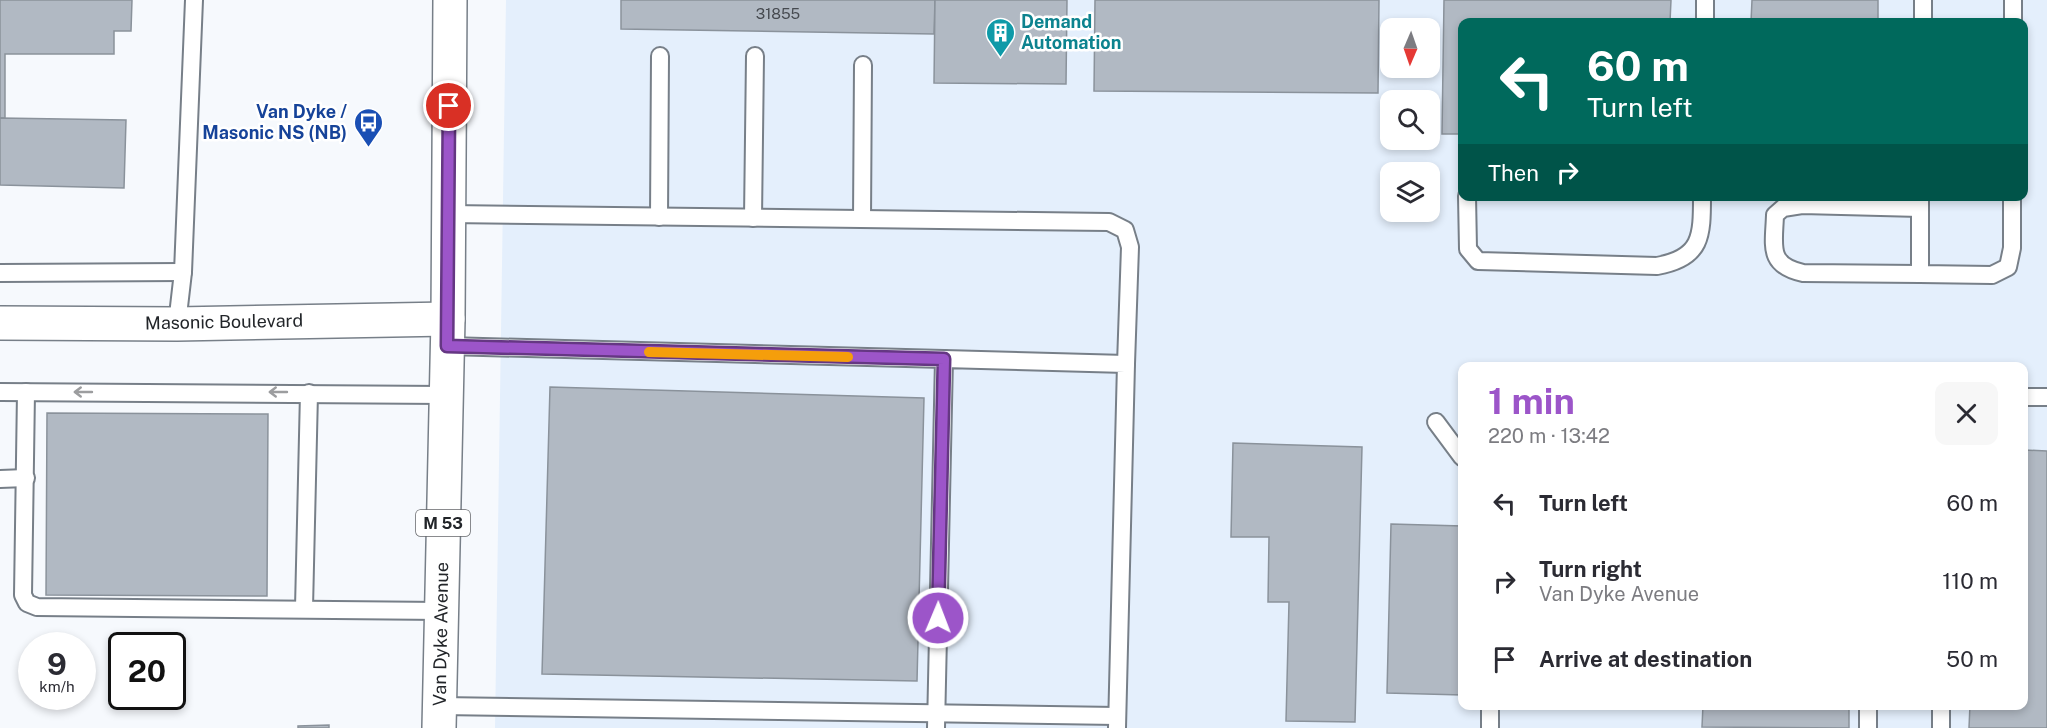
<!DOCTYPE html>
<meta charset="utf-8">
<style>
:root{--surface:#fff;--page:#f7f7f7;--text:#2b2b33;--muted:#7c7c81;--accent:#9c55c9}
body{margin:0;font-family:"Public Sans",sans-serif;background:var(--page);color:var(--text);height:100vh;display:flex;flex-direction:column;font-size:22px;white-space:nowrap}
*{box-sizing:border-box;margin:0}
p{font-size:20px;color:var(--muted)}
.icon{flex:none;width:33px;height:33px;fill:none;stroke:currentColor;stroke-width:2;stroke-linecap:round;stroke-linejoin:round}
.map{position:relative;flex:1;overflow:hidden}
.panel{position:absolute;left:1458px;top:362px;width:570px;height:348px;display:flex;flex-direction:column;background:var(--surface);border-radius:12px;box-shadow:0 3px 9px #0003}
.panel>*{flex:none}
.guide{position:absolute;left:1458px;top:18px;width:570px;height:183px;border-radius:12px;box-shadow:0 3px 9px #0003;background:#00695c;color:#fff;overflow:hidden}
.needle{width:39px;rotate:182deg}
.controls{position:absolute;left:1380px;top:18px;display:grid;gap:12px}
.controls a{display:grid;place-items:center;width:60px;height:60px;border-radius:12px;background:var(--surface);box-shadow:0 3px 9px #0003;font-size:30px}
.speed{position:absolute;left:18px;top:632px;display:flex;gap:12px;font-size:30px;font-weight:700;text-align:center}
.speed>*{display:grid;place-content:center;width:78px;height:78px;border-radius:50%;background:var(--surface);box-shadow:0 3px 9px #0003;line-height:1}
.speed small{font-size:15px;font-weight:400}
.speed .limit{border:3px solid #111;border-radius:9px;background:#fff;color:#111}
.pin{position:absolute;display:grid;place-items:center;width:51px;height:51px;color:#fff;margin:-26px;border:3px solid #fff;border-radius:50%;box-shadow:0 2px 6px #0007}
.me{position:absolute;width:66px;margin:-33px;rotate:1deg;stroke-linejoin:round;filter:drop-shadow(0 0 4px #0008)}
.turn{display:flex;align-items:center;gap:21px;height:126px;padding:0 30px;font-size:27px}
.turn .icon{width:78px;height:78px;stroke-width:2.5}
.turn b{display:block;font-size:42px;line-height:51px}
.then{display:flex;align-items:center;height:57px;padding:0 30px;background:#0003;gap:12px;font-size:22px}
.round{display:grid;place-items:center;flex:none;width:63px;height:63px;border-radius:12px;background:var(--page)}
.head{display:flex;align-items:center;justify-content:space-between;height:102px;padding:0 30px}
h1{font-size:36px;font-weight:700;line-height:45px;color:var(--accent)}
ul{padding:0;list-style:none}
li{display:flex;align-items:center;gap:18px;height:78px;padding:0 30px}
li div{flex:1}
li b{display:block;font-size:22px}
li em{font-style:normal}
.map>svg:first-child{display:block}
.built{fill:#e4effc;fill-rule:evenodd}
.building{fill:#b1b9c3;stroke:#8a929b;stroke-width:1.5}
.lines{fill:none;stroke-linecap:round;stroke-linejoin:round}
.lane-casing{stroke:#777f88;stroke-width:20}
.street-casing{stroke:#777f88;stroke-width:36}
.primary-casing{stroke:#777f88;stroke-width:36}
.lane{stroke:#fff;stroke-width:16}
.street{stroke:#fff;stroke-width:33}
.primary{stroke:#fff;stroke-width:33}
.oneway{stroke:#9c9d9f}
.route-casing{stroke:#653783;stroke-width:15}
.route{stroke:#9c55c9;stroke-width:10}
.slow{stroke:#f59e0b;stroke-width:10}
.labels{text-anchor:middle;stroke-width:5;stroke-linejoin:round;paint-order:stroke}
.number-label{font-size:15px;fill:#464a50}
.shield{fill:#fff;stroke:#646669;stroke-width:1.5}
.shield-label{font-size:16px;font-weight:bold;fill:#222529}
.culture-label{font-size:18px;font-weight:bold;fill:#0d838f;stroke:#fff;text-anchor:start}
.transit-label{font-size:18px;font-weight:bold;fill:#164399;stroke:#fff;text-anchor:end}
.street-label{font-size:18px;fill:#222529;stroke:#fff}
</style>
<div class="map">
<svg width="2047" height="728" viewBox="0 0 2047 728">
<rect width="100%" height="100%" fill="#f6f9fd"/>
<path class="built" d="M 506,0 L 2047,0 L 2047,728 L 495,728 ZM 1462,22 L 2024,22 L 2024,196 L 1462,196 ZM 1390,28 L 1430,28 L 1430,68 L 1390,68 ZM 1390,100 L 1430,100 L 1430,140 L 1390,140 ZM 1390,172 L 1430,172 L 1430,212 L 1390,212 ZM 1462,366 L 2024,366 L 2024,705 L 1462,705 Z"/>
<g class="building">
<polygon points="0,0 132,0 131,31 114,31 114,54 5,54 5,118 0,118"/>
<polygon points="621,0 935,0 934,34 621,29"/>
<polygon points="935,0 1067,0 1066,84 934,83"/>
<polygon points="1095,0 1379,0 1378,93 1094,91"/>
<polygon points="1444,0 1671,0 1670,22 1462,22 1462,134 1442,134"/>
<polygon points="1752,0 1878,0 1878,22 1751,22"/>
<polygon points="0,118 126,120 124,188 0,185"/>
<polygon points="550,387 924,398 917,681 542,674"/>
<polygon points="47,413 268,414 267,596 46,595"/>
<polygon points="1233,443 1362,447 1355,722 1286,721 1289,602 1268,602 1269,537 1231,537"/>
<polygon points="2024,450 2047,451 2047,728 1969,728 1970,705 2024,705"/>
<polygon points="1391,524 1462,526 1462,695 1387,693"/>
<polygon points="1703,705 1849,705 1849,728 1702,727"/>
<polygon points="329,725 329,728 298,728 298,726"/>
</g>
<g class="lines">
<defs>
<g id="lane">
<polyline points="1705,22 1705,0"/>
<polyline points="1923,22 1923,0"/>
<polyline points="2013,22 2013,0"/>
<path d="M 1467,196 L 1468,249 L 1478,261 L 1657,266 C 1702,258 1702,236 1702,196"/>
<polyline points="1920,196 1920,274 1992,275 2008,267 2012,248 2012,196"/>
<polyline points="448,214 1109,222 1125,230 1130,247 1126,364"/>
<polyline points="659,217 660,56"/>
<polyline points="753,218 755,56"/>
<polyline points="862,219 863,65"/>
<polyline points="0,273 183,272"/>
<path d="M 1920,274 L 1803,273 C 1767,265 1774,246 1775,215 L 1783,208 L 1802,205 L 1920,208"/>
<polyline points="177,324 183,272 194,0"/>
<polyline points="447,346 944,359"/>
<polyline points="0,392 445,395"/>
<polyline points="26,392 23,595 27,603 37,607 442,611"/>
<polyline points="2024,397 2047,397"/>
<polyline points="1436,422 1462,457"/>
<polyline points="0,479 26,478"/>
<polyline points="304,608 309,393"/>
<polyline points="440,706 1117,716"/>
<polyline points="936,728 944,359 1126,364 1117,728"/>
<polyline points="1490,728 1490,705"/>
<polyline points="1868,728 1868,705"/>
<polyline points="1941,728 1941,705"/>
</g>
<polyline id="street" points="0,323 177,324 448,319"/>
<polyline id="primary" points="439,728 448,319 450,0"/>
</defs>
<use href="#lane" class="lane-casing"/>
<use href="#street" class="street-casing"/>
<use href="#primary" class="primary-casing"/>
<use href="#lane" class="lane"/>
<use href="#street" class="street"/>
<use href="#primary" class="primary"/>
</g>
<defs><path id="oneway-shaft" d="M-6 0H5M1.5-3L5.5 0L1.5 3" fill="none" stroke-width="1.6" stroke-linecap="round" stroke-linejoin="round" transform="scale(1.5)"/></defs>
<g class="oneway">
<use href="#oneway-shaft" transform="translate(83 392) rotate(-180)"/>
<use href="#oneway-shaft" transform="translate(278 392) rotate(-180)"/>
</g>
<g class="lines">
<defs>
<polyline id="route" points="449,106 447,346 944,359 938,618"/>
</defs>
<use href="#route" class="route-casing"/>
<use href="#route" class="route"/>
<polyline class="slow" points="649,352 848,357"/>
</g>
<defs>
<symbol id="building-pin" viewBox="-11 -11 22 30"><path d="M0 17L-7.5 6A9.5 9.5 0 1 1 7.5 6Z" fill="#0f9aa8" stroke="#fff"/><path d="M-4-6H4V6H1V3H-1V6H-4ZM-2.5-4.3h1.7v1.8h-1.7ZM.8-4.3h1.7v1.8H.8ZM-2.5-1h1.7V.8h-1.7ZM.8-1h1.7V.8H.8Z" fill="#fff"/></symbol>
<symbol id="bus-pin" viewBox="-11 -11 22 30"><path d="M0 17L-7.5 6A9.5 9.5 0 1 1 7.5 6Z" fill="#1a4fb4" stroke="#fff"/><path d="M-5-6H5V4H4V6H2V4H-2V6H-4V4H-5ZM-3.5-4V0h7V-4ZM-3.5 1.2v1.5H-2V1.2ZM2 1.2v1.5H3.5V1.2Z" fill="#fff"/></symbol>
</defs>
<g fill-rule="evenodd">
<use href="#building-pin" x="984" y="16" width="33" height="45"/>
<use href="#bus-pin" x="352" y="106" width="33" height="45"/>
</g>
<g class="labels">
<g class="number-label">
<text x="778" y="19">31855</text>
</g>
<rect class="shield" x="416" y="510" width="54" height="26" rx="4.5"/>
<g class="shield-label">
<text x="443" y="529">M 53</text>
</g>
<g class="culture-label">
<text x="1021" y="28">Demand<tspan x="1021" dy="21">Automation</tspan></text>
</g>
<g class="transit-label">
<text x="347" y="118">Van Dyke /<tspan x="347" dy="21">Masonic NS (NB)</tspan></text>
</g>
<g class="street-label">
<text transform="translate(224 322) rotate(-1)" y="6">Masonic Boulevard</text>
<text transform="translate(441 634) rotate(-89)" y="6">Van Dyke Avenue</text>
</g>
</g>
</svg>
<div class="controls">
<a><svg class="needle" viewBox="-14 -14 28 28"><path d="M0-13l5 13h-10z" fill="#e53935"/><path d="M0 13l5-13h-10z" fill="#7c7c81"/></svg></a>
<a><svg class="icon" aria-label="search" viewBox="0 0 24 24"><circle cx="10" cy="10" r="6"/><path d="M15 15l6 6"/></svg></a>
<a><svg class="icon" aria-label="layers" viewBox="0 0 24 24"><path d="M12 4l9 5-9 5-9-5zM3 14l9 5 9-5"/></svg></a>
</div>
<div class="speed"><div>9<small>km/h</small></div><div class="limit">20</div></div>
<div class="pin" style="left:449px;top:106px;background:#d93025"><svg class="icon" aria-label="arrive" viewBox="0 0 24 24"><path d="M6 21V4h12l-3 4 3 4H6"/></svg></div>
<svg class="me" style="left:938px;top:618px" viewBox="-20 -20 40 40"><circle r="17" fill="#9c55c9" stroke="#fff" stroke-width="3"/><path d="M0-11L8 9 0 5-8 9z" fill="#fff"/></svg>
<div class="guide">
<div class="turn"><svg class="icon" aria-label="left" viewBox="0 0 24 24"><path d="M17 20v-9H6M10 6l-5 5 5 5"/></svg><div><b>60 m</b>Turn left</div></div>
<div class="then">Then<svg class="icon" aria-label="right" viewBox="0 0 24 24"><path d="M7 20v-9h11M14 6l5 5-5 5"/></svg></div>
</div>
<section class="panel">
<div class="head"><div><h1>1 min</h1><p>220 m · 13:42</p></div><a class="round"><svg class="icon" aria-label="close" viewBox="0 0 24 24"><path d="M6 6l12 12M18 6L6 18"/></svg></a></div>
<ul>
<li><svg class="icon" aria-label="left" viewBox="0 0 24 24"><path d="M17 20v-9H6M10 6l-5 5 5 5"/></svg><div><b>Turn left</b></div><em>60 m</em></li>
<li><svg class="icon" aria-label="right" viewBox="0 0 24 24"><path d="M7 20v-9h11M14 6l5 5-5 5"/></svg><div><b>Turn right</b><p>Van Dyke Avenue</p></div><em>110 m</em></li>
<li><svg class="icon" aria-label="arrive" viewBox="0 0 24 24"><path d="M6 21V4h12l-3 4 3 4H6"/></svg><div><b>Arrive at destination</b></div><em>50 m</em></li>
</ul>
</section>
</div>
